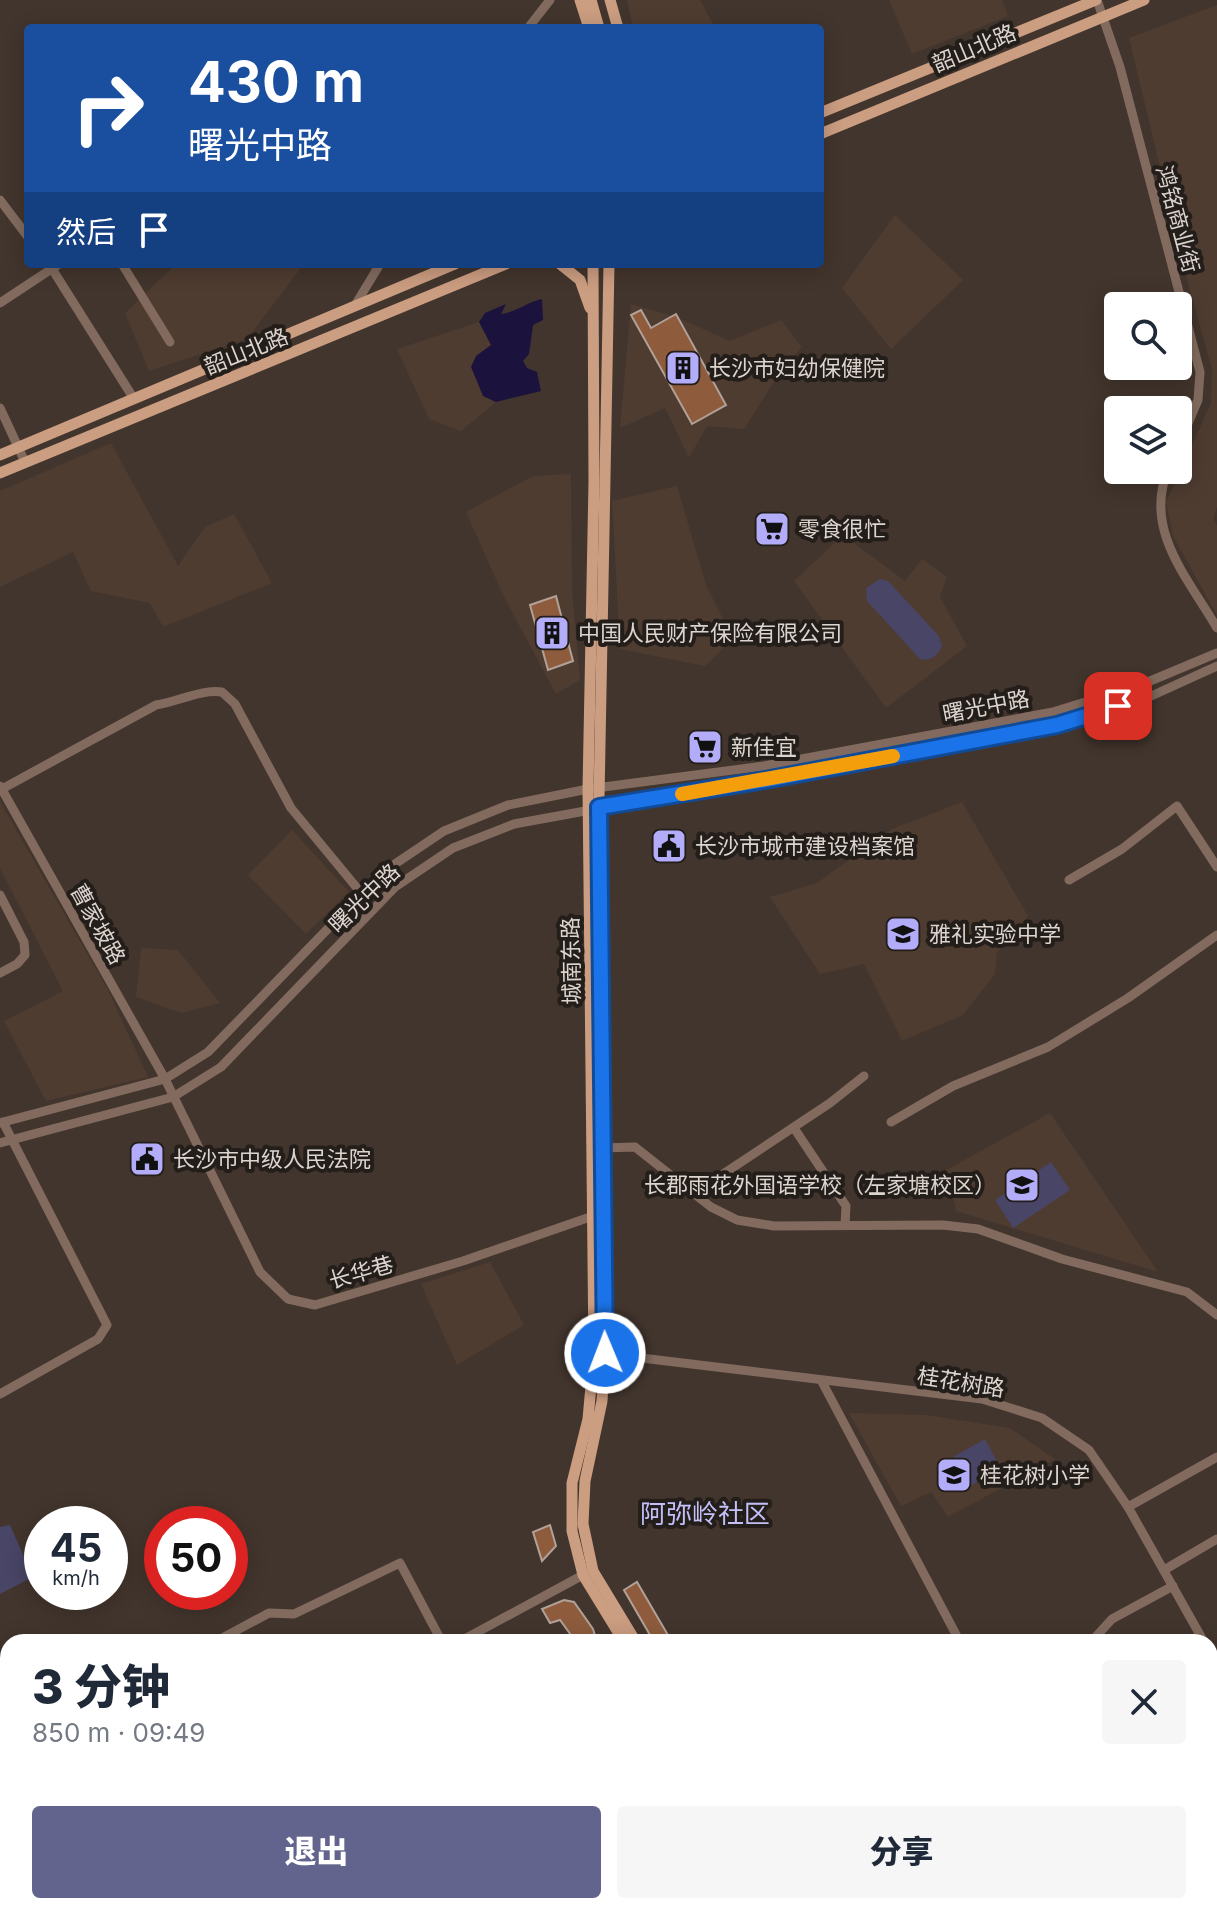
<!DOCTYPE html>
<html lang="zh">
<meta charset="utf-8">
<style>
:root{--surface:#fff;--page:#f6f6f7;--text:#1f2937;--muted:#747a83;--accent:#62648e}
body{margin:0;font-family:Inter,"Noto Sans SC",sans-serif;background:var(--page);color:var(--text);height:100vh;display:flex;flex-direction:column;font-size:30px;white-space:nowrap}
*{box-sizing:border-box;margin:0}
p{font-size:26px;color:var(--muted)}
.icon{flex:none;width:44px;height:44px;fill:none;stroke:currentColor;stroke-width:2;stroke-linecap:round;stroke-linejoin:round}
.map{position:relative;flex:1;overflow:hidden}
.sheet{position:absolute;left:0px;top:1634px;width:1218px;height:280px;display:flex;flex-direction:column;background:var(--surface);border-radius:24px 24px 0 0;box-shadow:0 4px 20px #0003}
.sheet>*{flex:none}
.banner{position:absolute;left:24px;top:24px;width:800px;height:244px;border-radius:8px;box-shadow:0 4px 20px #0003;background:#1a4fa0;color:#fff;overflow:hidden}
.buttons{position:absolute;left:1104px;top:292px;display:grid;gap:16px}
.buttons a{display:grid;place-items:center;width:88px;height:88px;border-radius:8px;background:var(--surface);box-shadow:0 4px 20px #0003;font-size:40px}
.speed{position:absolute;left:24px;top:1506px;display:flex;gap:16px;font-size:40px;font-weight:700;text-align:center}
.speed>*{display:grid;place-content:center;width:104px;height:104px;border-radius:50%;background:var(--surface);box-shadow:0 4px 20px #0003;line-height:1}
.speed small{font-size:20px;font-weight:400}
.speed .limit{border:12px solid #d22;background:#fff;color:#111}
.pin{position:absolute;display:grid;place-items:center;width:68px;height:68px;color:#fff;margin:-34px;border-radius:16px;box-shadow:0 4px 12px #0006}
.me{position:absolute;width:88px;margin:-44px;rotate:359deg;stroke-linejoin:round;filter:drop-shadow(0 0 6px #0008)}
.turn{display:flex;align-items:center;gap:28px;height:168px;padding:0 32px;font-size:36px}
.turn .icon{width:104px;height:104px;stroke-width:2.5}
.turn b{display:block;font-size:56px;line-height:68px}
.then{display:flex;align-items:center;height:76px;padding:0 32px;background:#0003;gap:16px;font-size:30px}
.round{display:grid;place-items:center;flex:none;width:84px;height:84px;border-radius:8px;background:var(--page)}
.head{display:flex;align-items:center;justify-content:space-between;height:136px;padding:0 32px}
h1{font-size:48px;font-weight:800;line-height:60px}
.button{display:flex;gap:16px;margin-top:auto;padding:16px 32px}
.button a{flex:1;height:92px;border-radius:8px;background:var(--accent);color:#fff;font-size:32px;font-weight:800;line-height:92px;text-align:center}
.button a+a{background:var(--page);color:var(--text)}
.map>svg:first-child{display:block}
.built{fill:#4f3c31}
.green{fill:#484566}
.water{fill:#1b133e}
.building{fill:#8e5c3d;stroke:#b1a198;stroke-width:2}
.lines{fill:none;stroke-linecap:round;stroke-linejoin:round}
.minor{stroke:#826b5e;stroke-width:9}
.major{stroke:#cb9d81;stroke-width:11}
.route-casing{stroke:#114b97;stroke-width:20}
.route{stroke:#1a73e8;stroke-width:14}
.slow{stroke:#f59e0b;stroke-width:14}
.labels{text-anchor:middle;stroke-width:8;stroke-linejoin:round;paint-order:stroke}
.street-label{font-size:22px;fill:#dcd4cf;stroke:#241e1a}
.poi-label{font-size:22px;fill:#dcd4cf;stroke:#241e1a;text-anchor:start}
.quarter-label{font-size:26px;fill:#c3bff9;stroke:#241e1a}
</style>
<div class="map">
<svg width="1217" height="1914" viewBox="0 0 1217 1914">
<rect width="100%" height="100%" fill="#42352d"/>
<g class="built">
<polygon points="627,0 700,0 715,28 633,28"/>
<polygon points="889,0 1002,0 1008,16 912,54"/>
<polygon points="1217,5 1217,507 1213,518 1217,526 1217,615 1173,536 1166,502 1211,403 1212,369 1188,283 1129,38"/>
<polygon points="895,215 963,280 891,349 842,288"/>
<polygon points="176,264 304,264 247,339 149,371 125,313"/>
<polygon points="631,304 676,317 730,341 781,320 802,347 779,374 744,429 707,426 689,458 665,408 620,428"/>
<polygon points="479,322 491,345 476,356 483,396 496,402 461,431 429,419 397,349"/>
<polygon points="111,443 178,566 205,527 234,514 272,583 163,627 150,603 91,591 73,552 0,587 0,491"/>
<polygon points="571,474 572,591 580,680 556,694 504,597 466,512 533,476"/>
<polygon points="677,486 706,585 733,639 705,666 620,649 612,501"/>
<polygon points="843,535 905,581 922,559 947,577 940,597 967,646 886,708 794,581"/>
<polygon points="0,802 108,990 148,1077 46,1101 4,1021 63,991 0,868"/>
<polygon points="962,802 1028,916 997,953 995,974 963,1015 902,1041 864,964 820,974 770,897 817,883 892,829"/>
<polygon points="292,830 349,892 306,934 248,875"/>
<polygon points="141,948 178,950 220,1003 181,1013 136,997"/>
<polygon points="1050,1113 1158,1272 956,1211 953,1196 939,1174"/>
<polygon points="490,1262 524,1325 457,1365 421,1284"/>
<polygon points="849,1413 926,1415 1010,1428 1055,1459 948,1517 931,1492 901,1506"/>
<polygon points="1210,1891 1217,1893 1217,1914 1024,1914 1046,1906 1210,1906"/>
<polygon points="589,1906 758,1906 763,1914 593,1914"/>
</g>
<g class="green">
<path d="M 880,579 L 888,581 L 938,635 L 942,645 C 939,655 931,662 920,659 L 867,601 L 866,588 Z"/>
<polygon points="1051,1162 1070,1190 1013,1228 995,1200"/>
<polygon points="985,1439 1001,1469 968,1487 953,1457"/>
<polygon points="10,1525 33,1577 0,1594 0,1527"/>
</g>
<path class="water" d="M 542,299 L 543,320 L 533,325 L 529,354 L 523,361 L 527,368 L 537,372 L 541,391 L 496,402 L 483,396 L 471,367 L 476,356 L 491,345 L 479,322 L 485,313 L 506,304 L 501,314 C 517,312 527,302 542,299 Z"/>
<g class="building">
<polygon points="641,310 651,328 676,314 726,405 692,424 631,315"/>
<polygon points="556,596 573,661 548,670 530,605"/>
<polygon points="550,1525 556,1546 542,1561 533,1532"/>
<polygon points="637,1582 672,1642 654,1642 624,1590"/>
<polygon points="564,1600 574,1602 593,1629 597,1642 576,1642 560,1620 550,1623 542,1609"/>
</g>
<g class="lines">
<g class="minor">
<polyline points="1097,0 1120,67 1200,372 1198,400 1178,447"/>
<polyline points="528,28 550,0"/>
<polyline points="0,200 28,237"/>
<polyline points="49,264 134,399"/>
<polyline points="122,264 170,342"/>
<polyline points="0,303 59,264"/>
<polyline points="354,307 380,264"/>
<polyline points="0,408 25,462"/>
<path d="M 1168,470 C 1143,530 1188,578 1217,628"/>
<polyline points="0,786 165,1079 260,1272 288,1299 315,1305 463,1261 593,1216"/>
<path d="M 0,790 L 156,705 C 177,702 201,689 222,692 L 235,704 L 291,808 L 362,894"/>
<polyline points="1069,880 1122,849 1177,806 1217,867"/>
<polyline points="0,895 24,942 25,955 17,964 0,973"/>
<polyline points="891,1122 953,1086 1048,1047 1128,998 1217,935"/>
<polyline points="0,1123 165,1079 208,1052 383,872 444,831 508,805 588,789 764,766 1053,712 1143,684 1217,653"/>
<polyline points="794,1128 846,1206 845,1225"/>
<polyline points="0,1143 173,1097 221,1067 395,887 453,848 514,824 1057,725 1149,697 1217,666"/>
<polyline points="602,1148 635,1147 711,1207 737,1220 774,1226 943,1225 978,1229 1062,1259 1187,1292 1217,1315"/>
<polyline points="693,1194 830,1103 864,1076"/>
<polyline points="600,1353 982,1399 1042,1418 1089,1450 1128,1507 1204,1642"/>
<polyline points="821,1380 960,1642"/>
<polyline points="0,1394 98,1339 107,1325 3,1122"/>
<polyline points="1128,1507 1217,1457"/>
<polyline points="1164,1570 1217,1539"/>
<polyline points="215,1642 269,1613 294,1614 400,1563 442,1642"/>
<polyline points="459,1642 583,1575"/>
<polyline points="1091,1642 1112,1619 1173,1586"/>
<polyline points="1210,1653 1217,1666"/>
<polyline points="0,1894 8,1889"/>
<polyline points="278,1906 282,1914"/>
<polyline points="578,1906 582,1914"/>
</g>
<g class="major">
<polyline points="580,0 589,28"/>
<polyline points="591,0 599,28"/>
<polyline points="610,0 618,28"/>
<polyline points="820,113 1096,0"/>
<polyline points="820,134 1144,0"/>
<polyline points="560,264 580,280 590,308"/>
<polyline points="593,264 594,482 588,789 594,1353 588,1419 572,1483 572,1531 583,1575 624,1642"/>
<polyline points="609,264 599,798 605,1353 602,1401 585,1481 583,1524 593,1571 636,1642"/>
<polyline points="0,455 455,264"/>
<polyline points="0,473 506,264"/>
<polyline points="1210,1779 1217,1776"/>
<polyline points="1210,1791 1217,1788"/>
<polyline points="783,1906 788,1914"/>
<polyline points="794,1906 799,1914"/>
<polyline points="890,1914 909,1906"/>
<polyline points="916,1914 935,1906"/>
</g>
</g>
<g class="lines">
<defs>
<polyline id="route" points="605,1353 599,807 765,780 1057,725 1118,706"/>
</defs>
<use href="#route" class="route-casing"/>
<use href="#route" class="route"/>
<polyline class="slow" points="682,794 893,756"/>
</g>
<defs>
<symbol id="building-square" viewBox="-11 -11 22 22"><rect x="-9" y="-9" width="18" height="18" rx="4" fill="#b3adf9" stroke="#241e1a"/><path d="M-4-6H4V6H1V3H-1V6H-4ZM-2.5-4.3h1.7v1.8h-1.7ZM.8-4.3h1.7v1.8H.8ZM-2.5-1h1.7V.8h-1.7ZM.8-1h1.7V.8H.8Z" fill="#111"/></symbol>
<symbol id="supermarket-square" viewBox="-11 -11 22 22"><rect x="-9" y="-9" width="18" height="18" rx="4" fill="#b3adf9" stroke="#241e1a"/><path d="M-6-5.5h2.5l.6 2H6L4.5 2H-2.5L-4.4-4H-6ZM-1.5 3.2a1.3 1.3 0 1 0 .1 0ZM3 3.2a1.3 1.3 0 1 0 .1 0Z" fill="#111"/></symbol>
<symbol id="civic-square" viewBox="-11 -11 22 22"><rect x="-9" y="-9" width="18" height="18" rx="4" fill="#b3adf9" stroke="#241e1a"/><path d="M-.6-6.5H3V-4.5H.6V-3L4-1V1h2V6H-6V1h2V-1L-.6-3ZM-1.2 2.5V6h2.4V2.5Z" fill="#111"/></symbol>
<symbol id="school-square" viewBox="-11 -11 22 22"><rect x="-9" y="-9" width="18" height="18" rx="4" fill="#b3adf9" stroke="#241e1a"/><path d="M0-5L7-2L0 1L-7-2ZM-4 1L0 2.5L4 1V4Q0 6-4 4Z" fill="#111"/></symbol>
</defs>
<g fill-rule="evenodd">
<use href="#building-square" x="663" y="348" width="40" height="40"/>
<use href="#supermarket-square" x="752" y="509" width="40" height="40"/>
<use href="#building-square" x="532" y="613" width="40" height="40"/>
<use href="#supermarket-square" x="685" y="727" width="40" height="40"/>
<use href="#civic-square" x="649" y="826" width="40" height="40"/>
<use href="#school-square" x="883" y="914" width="40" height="40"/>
<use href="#civic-square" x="127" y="1139" width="40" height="40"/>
<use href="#school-square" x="1002" y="1165" width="40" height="40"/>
<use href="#school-square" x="934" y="1455" width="40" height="40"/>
</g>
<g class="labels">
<g class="street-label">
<text transform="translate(974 48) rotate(-23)" y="8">韶山北路</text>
<text transform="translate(1178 219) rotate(75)" y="8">鸿铭商业街</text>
<text transform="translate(246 351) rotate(-22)" y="8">韶山北路</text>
<text transform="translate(986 706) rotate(-11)" y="8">曙光中路</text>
<text transform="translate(364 898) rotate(-44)" y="8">曙光中路</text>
<text transform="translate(98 924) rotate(61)" y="8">曹家坡路</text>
<text transform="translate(571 961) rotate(-91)" y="8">城南东路</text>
<text transform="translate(361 1272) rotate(-16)" y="8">长华巷</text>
<text transform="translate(961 1382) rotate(9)" y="8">桂花树路</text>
</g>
<g class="poi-label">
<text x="709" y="376">长沙市妇幼保健院</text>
<text x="798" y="537">零食很忙</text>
<text x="578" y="641">中国人民财产保险有限公司</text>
<text x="731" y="755">新佳宜</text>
<text x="695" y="854">长沙市城市建设档案馆</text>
<text x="929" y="942">雅礼实验中学</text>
<text x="173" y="1167">长沙市中级人民法院</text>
<text x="996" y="1193" text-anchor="end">长郡雨花外国语学校（左家塘校区）</text>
<text x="980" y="1483">桂花树小学</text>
</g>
<g class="quarter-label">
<text x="705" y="1523">阿弥岭社区</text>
</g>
</g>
</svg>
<div class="buttons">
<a><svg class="icon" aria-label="search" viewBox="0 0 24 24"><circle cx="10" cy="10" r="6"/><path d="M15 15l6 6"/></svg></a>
<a><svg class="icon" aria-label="layers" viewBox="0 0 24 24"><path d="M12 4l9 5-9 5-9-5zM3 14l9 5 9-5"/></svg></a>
</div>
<div class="speed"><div>45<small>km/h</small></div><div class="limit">50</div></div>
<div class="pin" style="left:1118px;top:706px;background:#d93025"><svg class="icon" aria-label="arrive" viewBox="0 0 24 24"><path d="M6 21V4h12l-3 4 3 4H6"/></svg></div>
<svg class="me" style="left:605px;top:1353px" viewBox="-20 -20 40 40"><circle r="17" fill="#1a73e8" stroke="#fff" stroke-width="3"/><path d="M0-11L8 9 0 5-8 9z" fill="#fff"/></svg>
<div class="banner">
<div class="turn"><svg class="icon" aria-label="right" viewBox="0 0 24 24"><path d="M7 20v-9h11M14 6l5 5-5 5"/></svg><div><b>430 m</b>曙光中路</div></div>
<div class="then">然后<svg class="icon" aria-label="arrive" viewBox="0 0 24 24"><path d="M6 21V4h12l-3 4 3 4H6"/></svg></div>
</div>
<section class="sheet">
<div class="head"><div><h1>3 分钟</h1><p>850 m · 09:49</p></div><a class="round"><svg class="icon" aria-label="close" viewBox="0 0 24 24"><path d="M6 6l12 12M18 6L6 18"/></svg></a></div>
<div class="button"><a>退出</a><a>分享</a></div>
</section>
</div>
